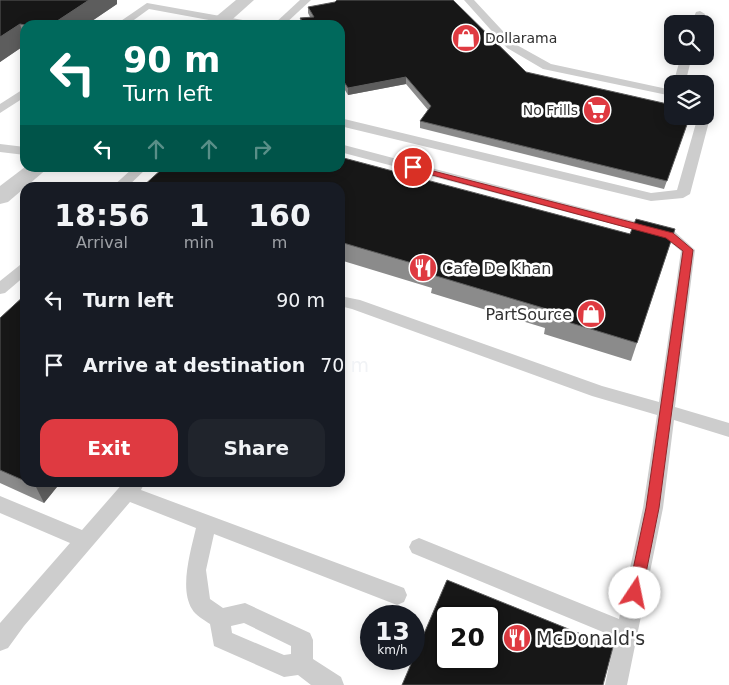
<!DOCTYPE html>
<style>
:root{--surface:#171b24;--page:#20242c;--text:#f1f3f6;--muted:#9ea1a6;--accent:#df3a41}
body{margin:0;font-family:"DejaVu Sans",sans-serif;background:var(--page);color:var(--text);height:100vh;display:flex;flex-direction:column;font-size:19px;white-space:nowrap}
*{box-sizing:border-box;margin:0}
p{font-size:16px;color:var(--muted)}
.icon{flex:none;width:28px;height:28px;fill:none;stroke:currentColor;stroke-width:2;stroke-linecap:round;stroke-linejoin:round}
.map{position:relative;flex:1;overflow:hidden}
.details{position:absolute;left:20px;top:182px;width:325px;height:305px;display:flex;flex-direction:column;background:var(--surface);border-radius:15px;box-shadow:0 2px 12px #0003}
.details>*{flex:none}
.guide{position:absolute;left:20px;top:20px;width:325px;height:152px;border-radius:15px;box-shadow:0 2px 12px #0003;background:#00695c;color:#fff;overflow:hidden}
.fabs{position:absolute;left:664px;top:15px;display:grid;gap:10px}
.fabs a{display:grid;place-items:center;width:50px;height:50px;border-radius:10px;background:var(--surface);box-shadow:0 2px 12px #0003;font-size:25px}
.speed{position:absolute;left:360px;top:605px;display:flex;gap:10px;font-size:25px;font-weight:700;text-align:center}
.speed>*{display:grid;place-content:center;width:65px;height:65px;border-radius:50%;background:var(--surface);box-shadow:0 2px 12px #0003;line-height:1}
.speed small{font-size:12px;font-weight:400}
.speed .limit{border:2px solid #111;border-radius:8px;background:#fff;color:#111}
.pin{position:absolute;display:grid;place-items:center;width:42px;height:42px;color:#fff;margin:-21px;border:2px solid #fff;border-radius:50%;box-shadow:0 1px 5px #0007}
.me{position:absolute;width:55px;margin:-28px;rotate:11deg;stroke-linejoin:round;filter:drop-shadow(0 0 4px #0008)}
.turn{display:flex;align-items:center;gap:18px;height:105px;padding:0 20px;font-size:22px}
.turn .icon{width:65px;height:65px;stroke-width:2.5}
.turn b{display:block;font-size:35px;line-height:42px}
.lanes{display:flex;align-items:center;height:48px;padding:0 20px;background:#0003;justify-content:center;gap:25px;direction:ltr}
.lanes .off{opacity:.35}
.eta{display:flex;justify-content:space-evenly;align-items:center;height:85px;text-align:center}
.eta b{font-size:30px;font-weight:600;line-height:35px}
.button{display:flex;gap:10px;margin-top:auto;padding:10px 20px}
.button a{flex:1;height:58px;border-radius:15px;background:var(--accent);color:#fff;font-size:20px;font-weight:600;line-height:58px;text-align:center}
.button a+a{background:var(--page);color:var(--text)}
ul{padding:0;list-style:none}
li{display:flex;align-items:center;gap:15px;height:65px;padding:0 20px}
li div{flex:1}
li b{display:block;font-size:19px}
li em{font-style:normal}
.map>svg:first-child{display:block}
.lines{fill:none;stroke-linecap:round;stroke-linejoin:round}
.service{fill:#cdcdcd;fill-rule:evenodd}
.minor{fill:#cdcdcd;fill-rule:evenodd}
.wall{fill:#8b8b8b}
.shaded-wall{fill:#5d5d5d}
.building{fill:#171717;stroke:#5d5d5d;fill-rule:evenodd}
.route{fill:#df3a41;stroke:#91262a}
.labels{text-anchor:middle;stroke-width:5;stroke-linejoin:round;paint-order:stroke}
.far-poi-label{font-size:14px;fill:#303030;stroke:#fff;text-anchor:start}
.poi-label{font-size:16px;fill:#303030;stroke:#fff;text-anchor:start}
.near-poi-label{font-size:19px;fill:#303030;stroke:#fff;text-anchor:start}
</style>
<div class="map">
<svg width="729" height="685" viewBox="0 0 729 685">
<rect width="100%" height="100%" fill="#fff"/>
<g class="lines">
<g class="service">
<polygon points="300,0 311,0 284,25 273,25"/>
<polygon points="464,0 474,0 515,44 551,64 672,90 672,96 543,69 507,48"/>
<polygon points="147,3 254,22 259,25 236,25 149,9 127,25 115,25"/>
<polygon points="700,11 705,14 701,24 691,24 696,12"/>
<polygon points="681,56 692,56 685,84 673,84"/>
<polygon points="25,88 25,97 0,113 0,104"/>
<polygon points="705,110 711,114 690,194 683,198 651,201 340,126 340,118 651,193 677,190 698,116 705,116"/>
<polygon points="0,144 25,147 25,155 0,152"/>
<polygon points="340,144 675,232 695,250 675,407 729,423 729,437 674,420 663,508 627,685 605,685 615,637 412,553 409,547 412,541 419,538 619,619 643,508 657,415 592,396 352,309 340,306 340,296 360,300 602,386 659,402 681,251 665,238 340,152"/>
<polygon points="133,168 147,168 126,188 111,188"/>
<polygon points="25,263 25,276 5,293 0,294 0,281 20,265"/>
<path d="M 124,482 L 145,482 L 141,490 L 404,588 L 407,595 L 404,602 L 397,605 L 214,534 L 206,570 L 210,599 L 223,608 L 245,603 L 310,633 L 313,640 L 313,659 L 341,677 L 344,685 L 311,685 L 298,675 L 284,677 L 214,646 L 210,624 C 204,620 195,615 192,609 C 179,588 191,550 196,528 L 130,502 L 24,626 L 8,648 L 0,651 L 0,623 L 70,543 L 0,513 L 0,496 L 82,530 ZM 244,623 L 291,646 L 291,654 L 284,655 L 232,633 L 231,626 Z"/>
</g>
<g class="minor">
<polygon points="236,0 254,0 226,25 206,25"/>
<polygon points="25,167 48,168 8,202 0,204 0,186"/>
</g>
</g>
<g class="wall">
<polygon points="0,0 117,0 117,4 86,25 25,25 25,45 0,62"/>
<polygon points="308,7 526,72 690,116 664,189 420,128 420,121 428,110 406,84 348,95 340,82 340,25 300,25 300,18 310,17 308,13"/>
<polygon points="340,188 630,234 675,229 631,361 544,334 545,328 431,293 432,288 340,260"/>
<polygon points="25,295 25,482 61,482 44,503 0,483 0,318"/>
</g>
<g class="shaded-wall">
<polygon points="89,0 117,0 117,4 86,25 51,25"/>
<polygon points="20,24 25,40 25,45 0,62 0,37"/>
<polygon points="406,77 406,84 348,95 348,88"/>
<polygon points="38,482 61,482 44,503 35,485"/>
</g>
<g class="building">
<polygon points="0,0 89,0 51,25 25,25 20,24 0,37"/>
<polygon points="337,0 453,0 526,72 672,105 672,116 690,116 667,181 420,121 431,106 406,77 348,88 340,76 340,25 305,25 300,18 314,17 308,7 335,2"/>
<polygon points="340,157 630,234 636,219 675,229 637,343 548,316 550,310 433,275 436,270 340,242 340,188 141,188 163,168 340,168"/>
<polygon points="25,295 25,481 0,470 0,318"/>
<polygon points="29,482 38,482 35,485"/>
<path d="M 447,580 L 613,647 L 603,685 L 402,685 ZM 446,616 L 489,616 L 489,659 L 446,659 Z"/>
</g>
<polygon class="route" points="410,165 673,233 693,250 659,508 641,598 635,600 630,598 628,593 646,508 683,251 666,238 410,169"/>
<defs>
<symbol id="shop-disc" viewBox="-11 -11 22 22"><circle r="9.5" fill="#df3a41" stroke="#fff"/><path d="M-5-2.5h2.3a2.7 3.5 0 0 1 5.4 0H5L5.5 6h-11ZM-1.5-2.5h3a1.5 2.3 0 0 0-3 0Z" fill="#fff"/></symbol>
<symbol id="supermarket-disc" viewBox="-11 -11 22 22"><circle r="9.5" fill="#df3a41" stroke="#fff"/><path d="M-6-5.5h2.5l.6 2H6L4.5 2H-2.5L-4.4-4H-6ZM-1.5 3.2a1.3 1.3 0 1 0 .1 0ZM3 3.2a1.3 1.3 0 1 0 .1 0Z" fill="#fff"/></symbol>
<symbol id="restaurant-disc" viewBox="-11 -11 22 22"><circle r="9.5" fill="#df3a41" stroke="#fff"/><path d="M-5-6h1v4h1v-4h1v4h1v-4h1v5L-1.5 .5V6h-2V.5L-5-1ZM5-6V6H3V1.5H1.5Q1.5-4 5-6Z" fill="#fff"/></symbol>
</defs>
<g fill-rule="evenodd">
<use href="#shop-disc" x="450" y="22" width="32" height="32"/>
<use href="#supermarket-disc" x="581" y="94" width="32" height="32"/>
<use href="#restaurant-disc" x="407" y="252" width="32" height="32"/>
<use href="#shop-disc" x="575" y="298" width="32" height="32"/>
<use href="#restaurant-disc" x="501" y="622" width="32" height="32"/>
</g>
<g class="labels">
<g class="far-poi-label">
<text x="485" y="43">Dollarama</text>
<text x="578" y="115" text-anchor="end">No Frills</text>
</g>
<g class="poi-label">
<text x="442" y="274">Cafe De Khan</text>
<text x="572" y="320" text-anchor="end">PartSource</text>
</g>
<g class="near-poi-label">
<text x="536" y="645">McDonald's</text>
</g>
</g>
</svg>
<div class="fabs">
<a><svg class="icon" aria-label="search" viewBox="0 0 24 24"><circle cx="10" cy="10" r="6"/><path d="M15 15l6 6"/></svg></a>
<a><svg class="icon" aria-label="layers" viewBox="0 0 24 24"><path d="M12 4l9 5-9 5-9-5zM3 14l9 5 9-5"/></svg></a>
</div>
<div class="speed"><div>13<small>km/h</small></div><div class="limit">20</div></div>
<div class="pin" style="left:413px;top:167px;background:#d93025"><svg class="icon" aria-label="arrive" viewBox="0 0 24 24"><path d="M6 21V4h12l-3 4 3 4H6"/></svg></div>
<svg class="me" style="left:635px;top:593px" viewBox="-20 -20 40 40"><circle r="19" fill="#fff"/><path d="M0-13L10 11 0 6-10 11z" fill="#df3a41"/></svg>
<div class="guide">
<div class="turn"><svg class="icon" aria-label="left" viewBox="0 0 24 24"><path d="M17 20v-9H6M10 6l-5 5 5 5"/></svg><div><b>90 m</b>Turn left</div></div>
<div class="lanes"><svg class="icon" aria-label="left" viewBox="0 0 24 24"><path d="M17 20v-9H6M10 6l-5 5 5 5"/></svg><svg class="icon off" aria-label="ahead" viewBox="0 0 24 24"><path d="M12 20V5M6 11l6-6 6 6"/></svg><svg class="icon off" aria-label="ahead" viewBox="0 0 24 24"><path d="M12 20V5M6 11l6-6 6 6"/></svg><svg class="icon off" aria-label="right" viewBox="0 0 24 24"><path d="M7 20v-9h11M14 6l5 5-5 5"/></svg></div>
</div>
<section class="details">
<div class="eta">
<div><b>18:56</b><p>Arrival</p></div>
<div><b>1</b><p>min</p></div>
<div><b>160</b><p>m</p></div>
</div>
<ul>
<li><svg class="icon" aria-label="left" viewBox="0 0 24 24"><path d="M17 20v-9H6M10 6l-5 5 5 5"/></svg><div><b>Turn left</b></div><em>90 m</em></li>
<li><svg class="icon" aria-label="arrive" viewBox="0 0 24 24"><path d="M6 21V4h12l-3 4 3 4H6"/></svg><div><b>Arrive at destination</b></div><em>70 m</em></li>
</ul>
<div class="button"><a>Exit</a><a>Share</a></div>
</section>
</div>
